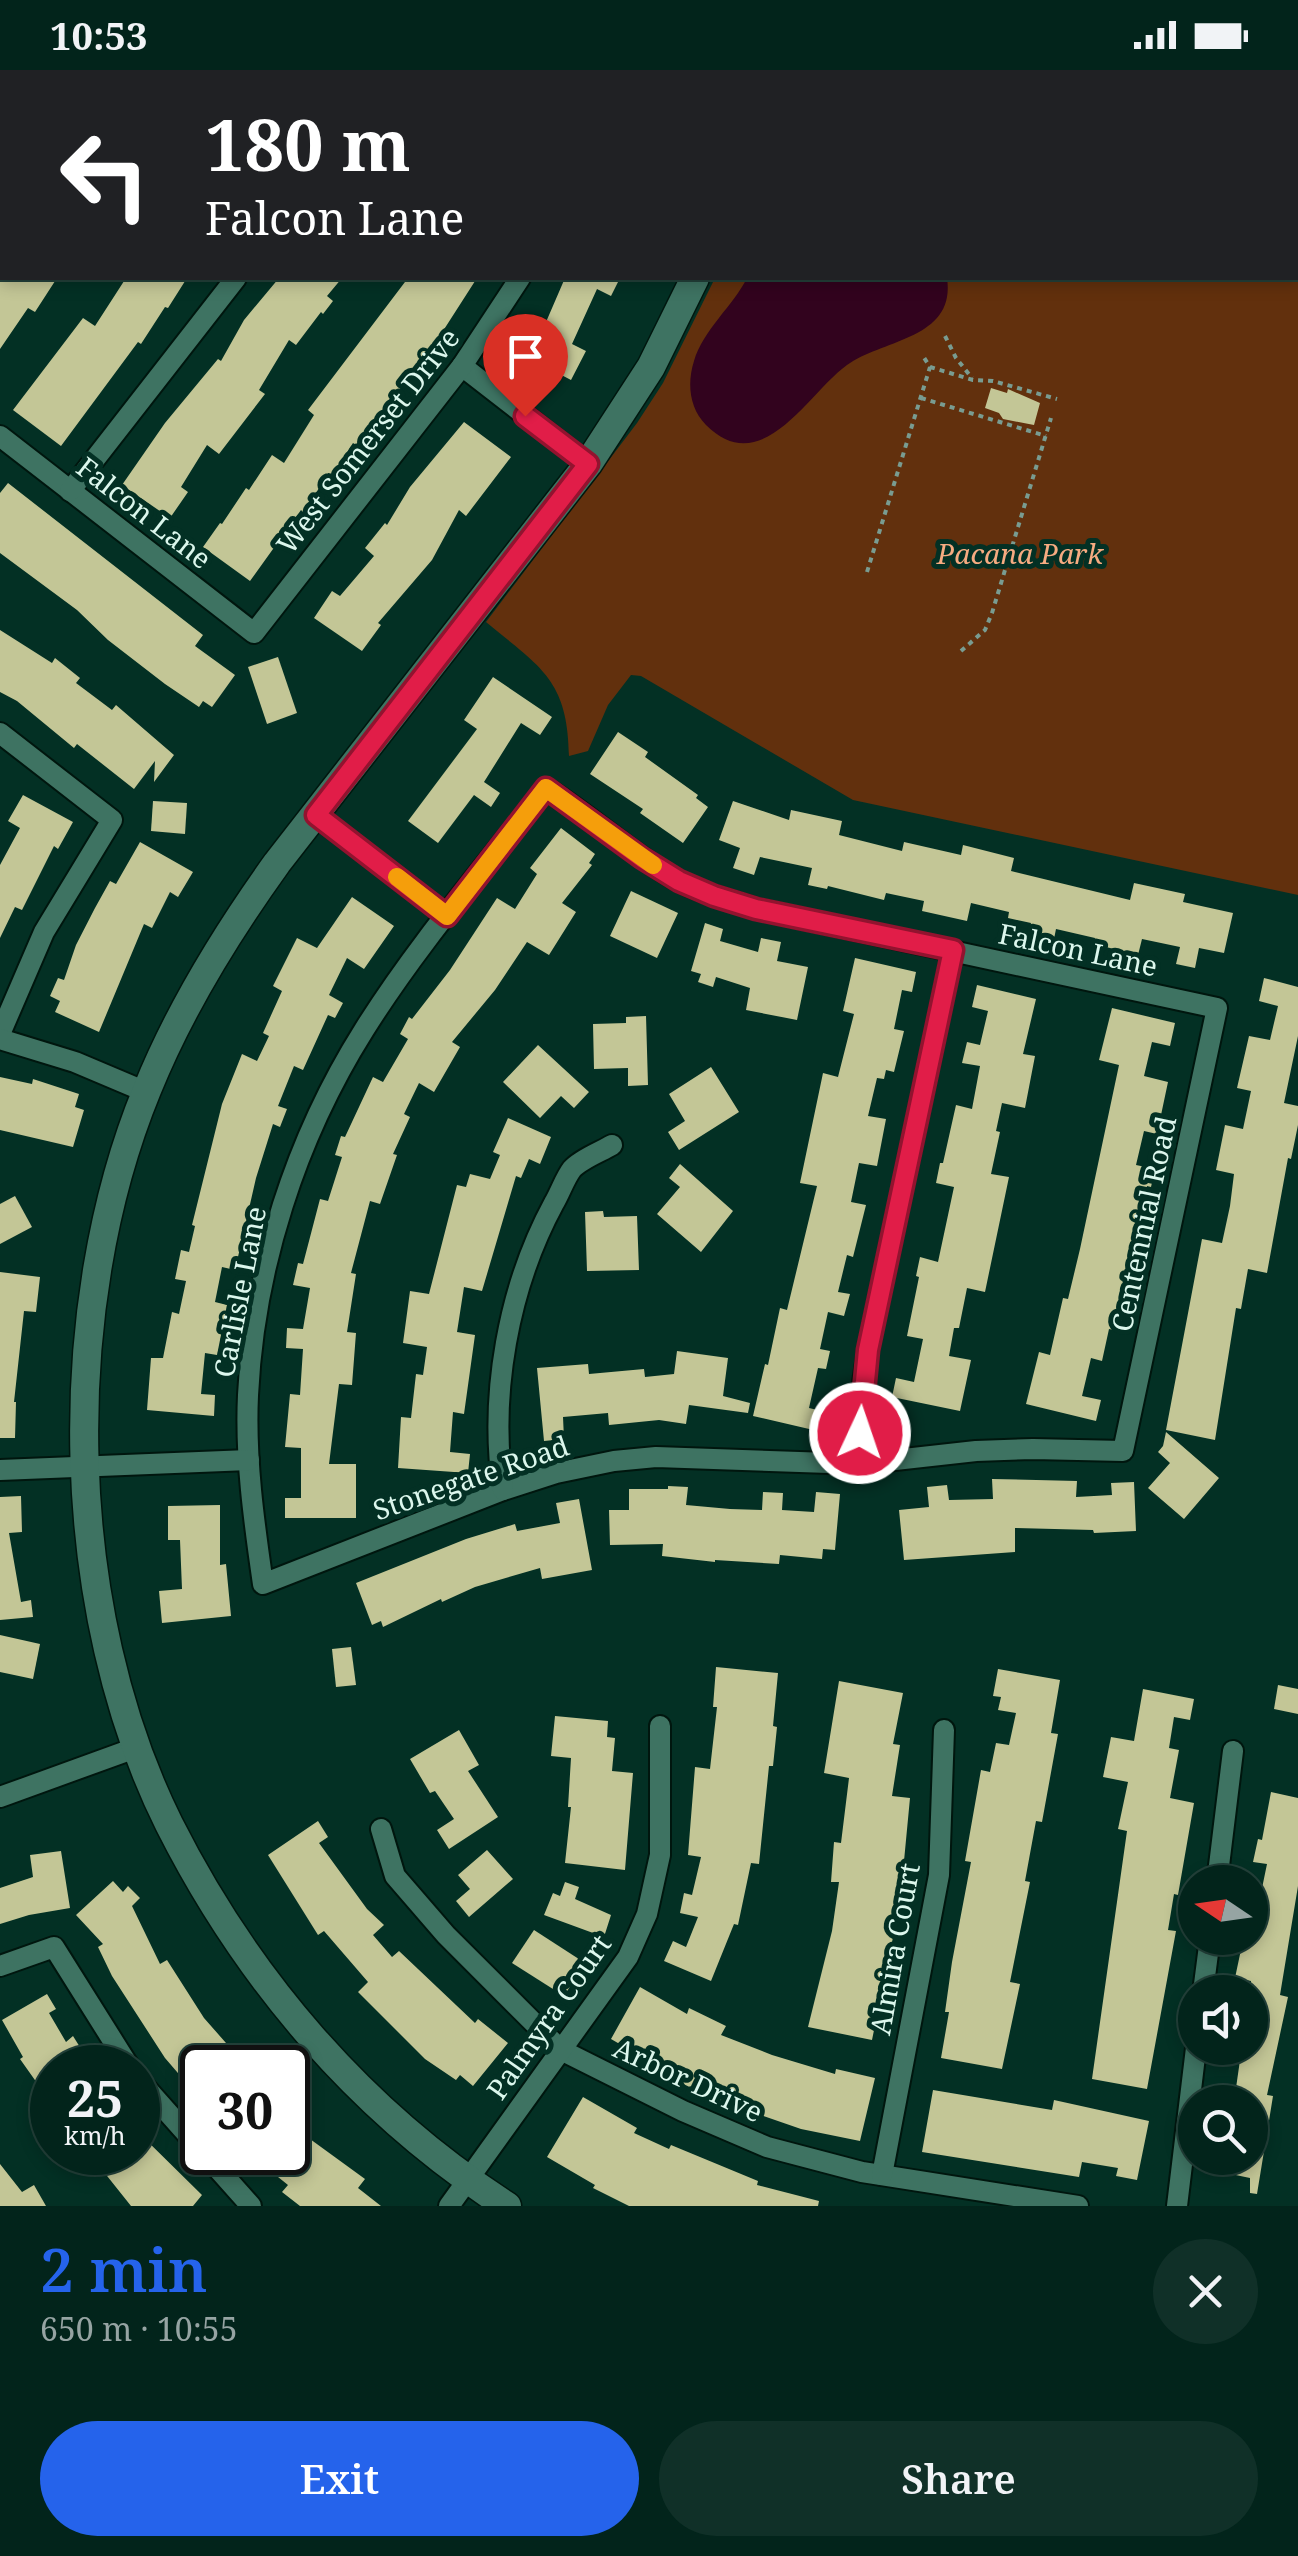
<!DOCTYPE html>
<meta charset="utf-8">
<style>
:root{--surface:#02241b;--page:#103028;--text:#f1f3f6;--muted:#96a4a3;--line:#23413a;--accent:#2563eb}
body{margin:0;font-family:"Noto Serif",serif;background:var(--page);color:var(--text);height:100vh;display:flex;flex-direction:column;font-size:38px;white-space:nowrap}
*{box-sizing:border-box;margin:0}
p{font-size:32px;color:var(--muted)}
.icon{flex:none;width:55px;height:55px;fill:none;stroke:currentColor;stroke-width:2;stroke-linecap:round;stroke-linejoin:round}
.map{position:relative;height:2136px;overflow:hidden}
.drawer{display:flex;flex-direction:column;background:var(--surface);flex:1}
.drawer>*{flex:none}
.hud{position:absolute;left:0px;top:0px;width:1300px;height:210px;box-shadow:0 5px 15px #0003,0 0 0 2px var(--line);background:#202124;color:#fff;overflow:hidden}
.needle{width:65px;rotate:283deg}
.buttons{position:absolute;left:1178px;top:1795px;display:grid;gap:20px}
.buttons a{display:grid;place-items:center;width:90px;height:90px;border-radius:50%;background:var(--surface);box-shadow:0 5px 15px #0003,0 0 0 2px var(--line);font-size:50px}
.speed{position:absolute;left:30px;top:1975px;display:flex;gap:20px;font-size:50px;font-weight:700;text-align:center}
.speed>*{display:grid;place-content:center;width:130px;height:130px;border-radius:50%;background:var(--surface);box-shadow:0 5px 15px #0003,0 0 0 2px var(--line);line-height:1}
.speed small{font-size:25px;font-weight:400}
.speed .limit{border:5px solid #111;border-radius:15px;background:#fff;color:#111}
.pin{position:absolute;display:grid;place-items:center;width:85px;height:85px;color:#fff;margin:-102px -42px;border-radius:50% 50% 50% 0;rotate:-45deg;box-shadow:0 0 10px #0007}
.pin .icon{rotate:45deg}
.me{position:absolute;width:110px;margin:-55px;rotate:3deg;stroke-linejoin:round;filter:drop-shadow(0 0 8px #0008)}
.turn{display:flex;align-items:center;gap:35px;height:210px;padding:0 40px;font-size:45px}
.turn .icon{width:130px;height:130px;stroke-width:2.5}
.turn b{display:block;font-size:70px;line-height:85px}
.round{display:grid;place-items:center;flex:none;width:105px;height:105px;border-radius:52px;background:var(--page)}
.overview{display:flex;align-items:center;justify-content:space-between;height:170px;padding:0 40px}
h1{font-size:60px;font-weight:600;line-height:75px;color:var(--accent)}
.action{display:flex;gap:20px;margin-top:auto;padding:20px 40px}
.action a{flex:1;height:115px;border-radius:60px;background:var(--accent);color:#fff;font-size:40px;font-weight:600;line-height:115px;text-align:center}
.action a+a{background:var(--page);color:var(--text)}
.status{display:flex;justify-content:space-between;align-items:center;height:70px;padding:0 50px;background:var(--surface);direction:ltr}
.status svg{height:28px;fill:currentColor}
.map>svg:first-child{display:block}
.green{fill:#62300d}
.water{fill:#32031e}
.building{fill:#c3c696}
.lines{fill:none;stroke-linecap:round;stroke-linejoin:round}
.lane-casing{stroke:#00160e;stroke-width:14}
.street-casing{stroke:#00160e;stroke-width:24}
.secondary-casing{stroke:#00160e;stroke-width:31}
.path{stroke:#799c91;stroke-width:4;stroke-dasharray:5 5;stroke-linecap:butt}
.lane{stroke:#3e7362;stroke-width:10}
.street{stroke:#3e7362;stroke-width:20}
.secondary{stroke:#3e7362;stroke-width:28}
.route-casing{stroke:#92132f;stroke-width:25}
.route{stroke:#e11d48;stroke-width:18}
.slow{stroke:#f59e0b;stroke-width:18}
.labels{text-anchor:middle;stroke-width:10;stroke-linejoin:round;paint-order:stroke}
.street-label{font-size:28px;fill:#dcf7ed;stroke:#033024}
.park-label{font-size:28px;font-style:italic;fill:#f6ab81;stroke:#033024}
</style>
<div class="status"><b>10:53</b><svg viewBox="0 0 49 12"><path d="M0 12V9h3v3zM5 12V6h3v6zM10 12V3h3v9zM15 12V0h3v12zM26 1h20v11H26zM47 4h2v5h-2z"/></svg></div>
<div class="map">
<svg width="1298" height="2136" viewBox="0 0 1298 2136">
<rect width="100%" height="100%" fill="#033024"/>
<path class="green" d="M 1298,70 L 1298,825 L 853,730 L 641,606 L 631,605 L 608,635 L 588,681 L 569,686 C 568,609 540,597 486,552 L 637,353 L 663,313 L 715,208 L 1298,208 Z"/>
<g class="water">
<polygon points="792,0 994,0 1003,2 791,2"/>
<path d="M 747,208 L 947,208 C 956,269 883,269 847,295 C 808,323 762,411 706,355 C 689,338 687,313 694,291 C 703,260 733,236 747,208 Z"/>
</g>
<g class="building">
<polygon points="0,208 57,208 35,242 28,238 0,279"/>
<polygon points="126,208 187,208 168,238 165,237 141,274 138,272 61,376 13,340 83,248 95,256"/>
<polygon points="279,208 342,208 327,226 333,231 323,244 321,242 296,275 289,270 259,320 265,324 219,384 207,375 181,417 188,422 170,448 122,415 165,353 218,289 221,291 244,250"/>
<polygon points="408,208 477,208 434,275 356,375 353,373 329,410 325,408 304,443 301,440 250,511 203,477 220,453 222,454 246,418 249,420 272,385 284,393 314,345 308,340"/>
<polygon points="565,208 620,208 611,226 597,219 572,274 586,281 571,310 519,283 533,254 543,259"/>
<polygon points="991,318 1007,323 1008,319 1040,333 1034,355 1003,349 999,343 985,338"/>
<polygon points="464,352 511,387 466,446 459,440 432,490 378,553 381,555 362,581 314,548 332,521 340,526 374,486 365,478 385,453 387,455 410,417"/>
<polygon points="8,413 203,565 195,576 235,605 212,637 203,631 199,637 165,614 108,570 77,540 0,483 0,423"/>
<polygon points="0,560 52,593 55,588 80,608 76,613 112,640 116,635 174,685 154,712 155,691 134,719 77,674 74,678 17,631 0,622"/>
<polygon points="278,587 297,643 267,654 248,597"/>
<polygon points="493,607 552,647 540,665 521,653 484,712 500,723 491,737 474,725 438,773 408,751 477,659 464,650"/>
<polygon points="618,662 648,682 645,687 698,725 696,728 708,737 683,773 640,743 643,739 590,704"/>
<polygon points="23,725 73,752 58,779 54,776 22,840 15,837 0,868 0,795 20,758 8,751"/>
<polygon points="153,731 187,733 185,764 151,761"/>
<polygon points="733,731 789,750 791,740 842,751 839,765 902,781 904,772 961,785 963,775 1014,788 1011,801 1130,830 1134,813 1185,824 1183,832 1233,843 1224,883 1199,878 1195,898 1176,894 1180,877 1142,869 1138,885 1094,874 1095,868 1056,859 1054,869 1029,864 1031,853 1008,848 1009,842 971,833 967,851 922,841 924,831 886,823 884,830 828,816 827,819 808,815 812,798 760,787 754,805 733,798 740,778 719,770"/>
<polygon points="561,758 595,784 589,793 592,795 562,833 576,842 549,885 527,872 495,920 452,972 460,977 434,1022 419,1013 404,1044 410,1047 393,1084 397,1085 380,1134 370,1131 351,1203 356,1204 347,1262 356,1263 352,1315 339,1314 329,1394 356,1394 356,1448 285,1448 285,1428 301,1428 301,1378 285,1377 290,1324 300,1325 303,1279 286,1278 287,1258 303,1259 310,1218 293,1215 298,1193 303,1194 320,1129 328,1131 342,1087 335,1085 341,1066 345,1067 373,1007 383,1012 408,969 400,964 409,947 412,949 450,900 497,828 515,839 537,804 530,798"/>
<polygon points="140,772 193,802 178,827 170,822 152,858 144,854 99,962 55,942 60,931 50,926 58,908 64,910 76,875 95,838 110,811 116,814"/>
<polygon points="631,821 678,843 657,888 610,866"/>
<polygon points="352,827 394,856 364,899 347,888 329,925 343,933 335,948 328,945 303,1000 294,996 278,1036 287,1039 280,1057 273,1054 256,1108 235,1200 222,1197 215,1232 227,1235 217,1285 205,1283 201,1324 215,1325 214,1346 147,1340 151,1288 163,1288 172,1242 179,1244 186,1211 175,1209 181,1180 189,1182 195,1156 192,1155 222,1034 242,984 257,991 269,966 263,963 282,921 273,916 297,868 317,878"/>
<polygon points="705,853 723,859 720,871 758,882 761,868 781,872 777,891 808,897 797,950 746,940 750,918 716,907 713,917 698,912 701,904 691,901"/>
<polygon points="855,888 916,902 912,922 902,920 894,959 904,961 894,1002 886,1000 884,1009 877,1008 868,1046 886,1049 877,1096 859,1093 851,1132 866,1135 853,1187 847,1185 838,1222 850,1224 844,1246 828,1242 820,1279 830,1281 826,1299 818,1298 809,1338 826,1342 822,1362 753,1346 765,1294 768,1295 780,1238 787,1240 817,1116 800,1113 823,1003 838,1007 854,944 843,941"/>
<polygon points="1264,908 1298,917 1298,966 1284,1033 1298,1036 1298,1055 1291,1089 1288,1088 1267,1203 1248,1199 1241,1239 1236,1238 1215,1370 1166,1360 1202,1169 1222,1173 1230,1136 1234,1104 1216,1100 1225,1055 1243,1059 1251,1021 1237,1018 1249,966 1270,970 1278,936 1259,931"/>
<polygon points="977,915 1036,929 1023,984 1035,986 1025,1038 1002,1033 996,1061 1000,1062 991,1104 1009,1107 985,1222 967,1218 959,1258 954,1258 949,1286 971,1290 960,1341 892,1327 896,1308 914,1312 923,1269 907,1266 919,1207 916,1206 920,1187 938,1192 954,1117 936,1113 940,1093 943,1093 956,1035 972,1039 980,996 962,993 967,972 980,975 988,941 972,937"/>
<polygon points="1112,938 1175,953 1170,976 1152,972 1144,1006 1168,1012 1157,1064 1144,1061 1136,1095 1155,1099 1151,1117 1147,1116 1118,1241 1123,1242 1119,1261 1109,1259 1102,1291 1091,1288 1082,1326 1101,1330 1096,1351 1026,1334 1039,1282 1050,1285 1063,1228 1068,1229 1080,1179 1119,995 1099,990"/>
<polygon points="646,946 648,1015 628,1016 628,998 594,999 593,954 626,953 626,947"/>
<polygon points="538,975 589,1022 574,1038 561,1026 540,1048 503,1012"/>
<polygon points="711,997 739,1042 679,1080 668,1062 685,1051 669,1024"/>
<polygon points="0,1007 32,1014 33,1009 79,1024 75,1037 84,1040 73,1077 0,1060"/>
<polygon points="508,1048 551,1067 540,1094 529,1089 521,1108 516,1106 482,1221 464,1217 457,1262 475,1265 464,1344 453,1342 450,1382 470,1384 468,1403 398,1398 401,1347 411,1348 416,1304 423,1305 427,1277 403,1273 410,1221 429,1224 457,1115 466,1117 470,1104 490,1109 500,1085 493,1082"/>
<polygon points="680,1094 733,1141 701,1182 657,1144 680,1117 669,1108"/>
<polygon points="15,1126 32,1157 0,1174 0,1134"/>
<polygon points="603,1141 604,1147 637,1146 639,1200 587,1201 585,1142"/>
<polygon points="0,1202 40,1207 36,1242 24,1241 14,1332 16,1332 15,1368 0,1368"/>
<polygon points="677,1281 728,1288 723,1326 750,1333 748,1343 689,1335 686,1354 659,1350 609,1355 608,1343 563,1347 564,1369 544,1371 537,1298 588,1294 589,1304 644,1299 645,1307 674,1304"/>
<polygon points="1166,1362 1219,1408 1184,1449 1148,1418 1170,1393 1158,1382 1163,1376"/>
<polygon points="992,1409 1077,1411 1076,1427 1112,1425 1111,1413 1134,1412 1136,1461 1094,1463 1093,1460 1015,1458 1015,1482 904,1490 899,1440 929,1437 927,1417 947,1415 949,1430 993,1429"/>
<polygon points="668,1416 688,1417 686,1435 730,1439 762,1440 763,1422 783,1423 782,1440 814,1442 816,1422 840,1424 835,1480 823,1479 822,1489 780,1485 779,1494 715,1490 715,1492 662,1486 663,1474 610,1475 609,1440 629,1440 629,1419 668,1419"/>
<polygon points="21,1426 22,1462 9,1463 21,1532 31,1530 33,1547 0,1550 0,1427"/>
<polygon points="579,1429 592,1500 542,1509 540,1498 475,1517 442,1532 441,1529 383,1557 381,1551 372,1555 356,1513 466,1469 515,1454 517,1461 560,1453 556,1433"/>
<polygon points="220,1435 220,1495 226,1494 231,1546 162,1553 159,1521 182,1519 180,1470 168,1470 168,1436"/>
<polygon points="0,1565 40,1574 33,1609 0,1602"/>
<polygon points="351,1577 356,1615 336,1617 332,1579"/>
<polygon points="716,1597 778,1603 773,1656 777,1657 773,1696 769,1696 759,1794 751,1793 738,1855 734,1854 711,1911 664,1891 673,1871 686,1877 698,1847 680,1843 684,1823 692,1825 701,1787 688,1785 695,1697 710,1699 717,1637 713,1637"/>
<polygon points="998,1599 1060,1610 1051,1663 1058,1664 1042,1752 1036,1751 1025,1811 1030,1812 1010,1912 1020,1914 1002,1999 941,1988 949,1942 945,1942 952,1892 971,1792 965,1791 981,1700 990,1702 996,1673 1009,1675 1016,1643 998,1640 1001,1627 993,1626"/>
<polygon points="839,1611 903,1623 893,1674 900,1675 892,1726 910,1728 900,1833 872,1970 808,1957 832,1861 839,1812 831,1812 834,1772 841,1773 849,1708 824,1703"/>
<polygon points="1278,1615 1298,1619 1298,1644 1274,1639"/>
<polygon points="1143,1619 1194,1629 1190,1650 1174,1647 1169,1678 1179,1680 1170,1728 1194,1733 1178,1825 1174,1824 1168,1860 1176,1861 1147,2019 1092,2009 1127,1761 1118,1759 1128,1712 1103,1707 1111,1667 1134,1671"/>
<polygon points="555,1646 608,1651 607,1667 615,1668 612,1701 633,1703 625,1800 565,1793 571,1737 568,1737 571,1688 551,1686"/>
<polygon points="459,1660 479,1695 468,1701 498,1747 449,1779 437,1760 454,1749 435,1721 430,1723 410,1689"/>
<polygon points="1271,1722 1298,1728 1298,1816 1280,1925 1288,1927 1267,2025 1273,2026 1257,2124 1250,2123 1250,2108 1226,2103 1229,2088 1250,2088 1250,2032 1234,2032 1240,1990 1211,1984 1212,1978 1250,1978 1251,1911 1235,1908 1243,1870 1250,1871 1250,1839 1256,1822 1261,1823 1267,1794 1253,1792 1258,1769 1262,1770"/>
<polygon points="318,1751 328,1767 319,1773 367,1839 384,1855 373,1865 392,1887 399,1881 475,1953 478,1949 508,1973 473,2016 460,2005 456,2010 425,1989 358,1922 368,1912 324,1861 318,1865 268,1785"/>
<polygon points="487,1780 513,1809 469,1847 456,1831 470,1819 458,1805"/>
<polygon points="61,1781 70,1838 29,1845 0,1854 0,1818 33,1807 30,1785"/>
<polygon points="113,1811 123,1822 128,1816 140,1828 132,1836 160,1894 167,1890 204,1948 248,1998 202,1998 202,2031 165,1988 112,1906 98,1877 103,1874 76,1845"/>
<polygon points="565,1812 579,1817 575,1829 611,1845 604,1867 544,1845 553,1823 560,1826"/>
<polygon points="534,1860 585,1893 564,1926 512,1893"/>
<polygon points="640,1917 687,1944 689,1938 726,1956 721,1965 772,1985 835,2004 836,1999 875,2008 860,2071 801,2059 714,2029 659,2002 661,1998 611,1969"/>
<polygon points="47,1924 56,1939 49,1943 66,1972 73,1966 93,1998 52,1998 52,2002 37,2013 20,1989 23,1987 2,1950"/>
<polygon points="933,2020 1052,2040 1054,2030 1149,2051 1137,2110 1116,2106 1118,2098 1082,2092 1079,2107 922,2082"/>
<polygon points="583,2027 637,2058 634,2063 669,2079 671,2075 758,2111 757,2115 819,2131 818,2136 629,2136 593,2118 595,2115 547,2087"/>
<polygon points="288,2053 365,2109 358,2118 381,2136 300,2136 282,2122 288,2115 247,2082 288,2082"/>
<polygon points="138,2062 202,2125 193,2136 131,2136 88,2082 138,2082"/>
<polygon points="0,2094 22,2122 34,2115 46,2136 0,2136"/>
</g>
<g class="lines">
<defs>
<polyline id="lane" points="1116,2 1117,0"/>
<g id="street">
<polyline points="98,2 100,0"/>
<polyline points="352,2 353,0"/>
<polyline points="0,130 2,127"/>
<polyline points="462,296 588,394"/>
<polyline points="0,366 254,563 462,296 520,208"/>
<polyline points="70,421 236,208"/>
<polyline points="0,663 112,750 44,862 0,964"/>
<path d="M 546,718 C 591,746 629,782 675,809 C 700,823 729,830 757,839 L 1217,938 L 1123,1381 L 1033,1379 L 976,1381 L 859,1394 L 656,1387 L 614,1391 L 556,1403 L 503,1420 L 263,1514 C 254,1452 245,1388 248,1325 C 254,1198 296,1068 364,960 C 417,875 485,797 546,718 Z"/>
<polyline points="316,745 447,846"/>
<polyline points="0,969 75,992 146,1022"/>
<polyline points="859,1394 860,1331 868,1280 953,880"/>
<polyline points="0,1400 249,1390"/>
<path d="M 503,1420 C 489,1325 508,1218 554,1133 C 560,1123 565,1108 572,1099 C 581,1089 600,1082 612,1075"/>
<polyline points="0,1727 138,1677"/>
<polyline points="381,1759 395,1806 446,1865 561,1980 683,2041 767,2077 862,2102 1078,2136"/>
<polyline points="1217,1812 1233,1681"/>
<polyline points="0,1896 54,1877 130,1998"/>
<polyline points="1203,1922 1210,1868"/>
<polyline points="138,2009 251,2136"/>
<polyline points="882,2105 939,1805 944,1660"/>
<polyline points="449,2136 628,1887 647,1844 660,1785 660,1656"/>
<polyline points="1177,2136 1196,1978"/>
</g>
<g id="secondary">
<polyline points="1193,0 1201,2"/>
<polyline points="757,2 758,0"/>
<polyline points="1298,34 1298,35"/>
<path d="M 507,2136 C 361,2042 247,1909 169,1754 C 63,1541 57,1239 147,1020 C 180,938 226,864 277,793 L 588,394 L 651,297 L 695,208"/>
</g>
</defs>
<use href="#lane" class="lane-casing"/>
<use href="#street" class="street-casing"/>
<use href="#secondary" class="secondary-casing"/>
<g class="path">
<polyline points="945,266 956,288 972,308"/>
<polyline points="930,297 973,310 993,311 1057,329"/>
<polyline points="921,328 1046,366"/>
<polyline points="867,502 930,297 923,286"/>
<polyline points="961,581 985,560 992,543 1051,348"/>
</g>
<use href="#lane" class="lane"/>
<use href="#street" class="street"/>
<use href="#secondary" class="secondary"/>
</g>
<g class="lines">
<defs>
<polyline id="route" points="525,346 588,394 316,745 447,846 546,718 642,788 679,811 714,826 756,839 953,880 868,1280 860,1363"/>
</defs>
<use href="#route" class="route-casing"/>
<use href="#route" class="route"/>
<polyline class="slow" points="397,807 447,846 546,718 653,795"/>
</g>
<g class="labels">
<g class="street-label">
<text transform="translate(368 371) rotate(-52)" y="10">West Somerset Drive</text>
<text transform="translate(144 443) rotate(38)" y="10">Falcon Lane</text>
<text transform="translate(1078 880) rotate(12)" y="10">Falcon Lane</text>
<text transform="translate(1144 1154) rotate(-78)" y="10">Centennial Road</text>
<text transform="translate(240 1222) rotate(-79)" y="10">Carlisle Lane</text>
<text transform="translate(471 1408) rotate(-19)" y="10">Stonegate Road</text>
<text transform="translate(895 1879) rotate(-80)" y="10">Almira Court</text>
<text transform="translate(549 1947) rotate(-55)" y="10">Palmyra Court</text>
<text transform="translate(688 2010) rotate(25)" y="10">Arbor Drive</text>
</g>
<g class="park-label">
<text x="1020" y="494">Pacana Park</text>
</g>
</g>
</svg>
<div class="buttons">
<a><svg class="needle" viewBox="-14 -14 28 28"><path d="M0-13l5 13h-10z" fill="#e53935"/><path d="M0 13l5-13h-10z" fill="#96a4a3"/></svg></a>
<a><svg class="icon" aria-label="sound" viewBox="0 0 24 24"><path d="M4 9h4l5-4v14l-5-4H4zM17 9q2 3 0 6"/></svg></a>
<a><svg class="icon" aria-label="search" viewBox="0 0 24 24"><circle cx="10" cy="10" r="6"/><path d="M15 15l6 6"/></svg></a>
</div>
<div class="speed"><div>25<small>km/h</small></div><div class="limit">30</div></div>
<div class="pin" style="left:525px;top:346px;background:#d93025"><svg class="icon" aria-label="arrive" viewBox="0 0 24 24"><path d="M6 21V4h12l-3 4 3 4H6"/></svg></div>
<svg class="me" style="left:860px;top:1363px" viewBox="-20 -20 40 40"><circle r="17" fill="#e11d48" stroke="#fff" stroke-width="3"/><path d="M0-11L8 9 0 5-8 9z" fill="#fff"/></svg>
<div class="hud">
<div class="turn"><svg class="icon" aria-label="left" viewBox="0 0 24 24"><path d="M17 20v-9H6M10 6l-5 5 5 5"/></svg><div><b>180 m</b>Falcon Lane</div></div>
</div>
</div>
<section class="drawer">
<div class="overview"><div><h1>2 min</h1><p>650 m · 10:55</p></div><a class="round"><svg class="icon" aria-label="close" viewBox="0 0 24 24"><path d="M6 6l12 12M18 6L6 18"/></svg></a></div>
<div class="action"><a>Exit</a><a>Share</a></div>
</section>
